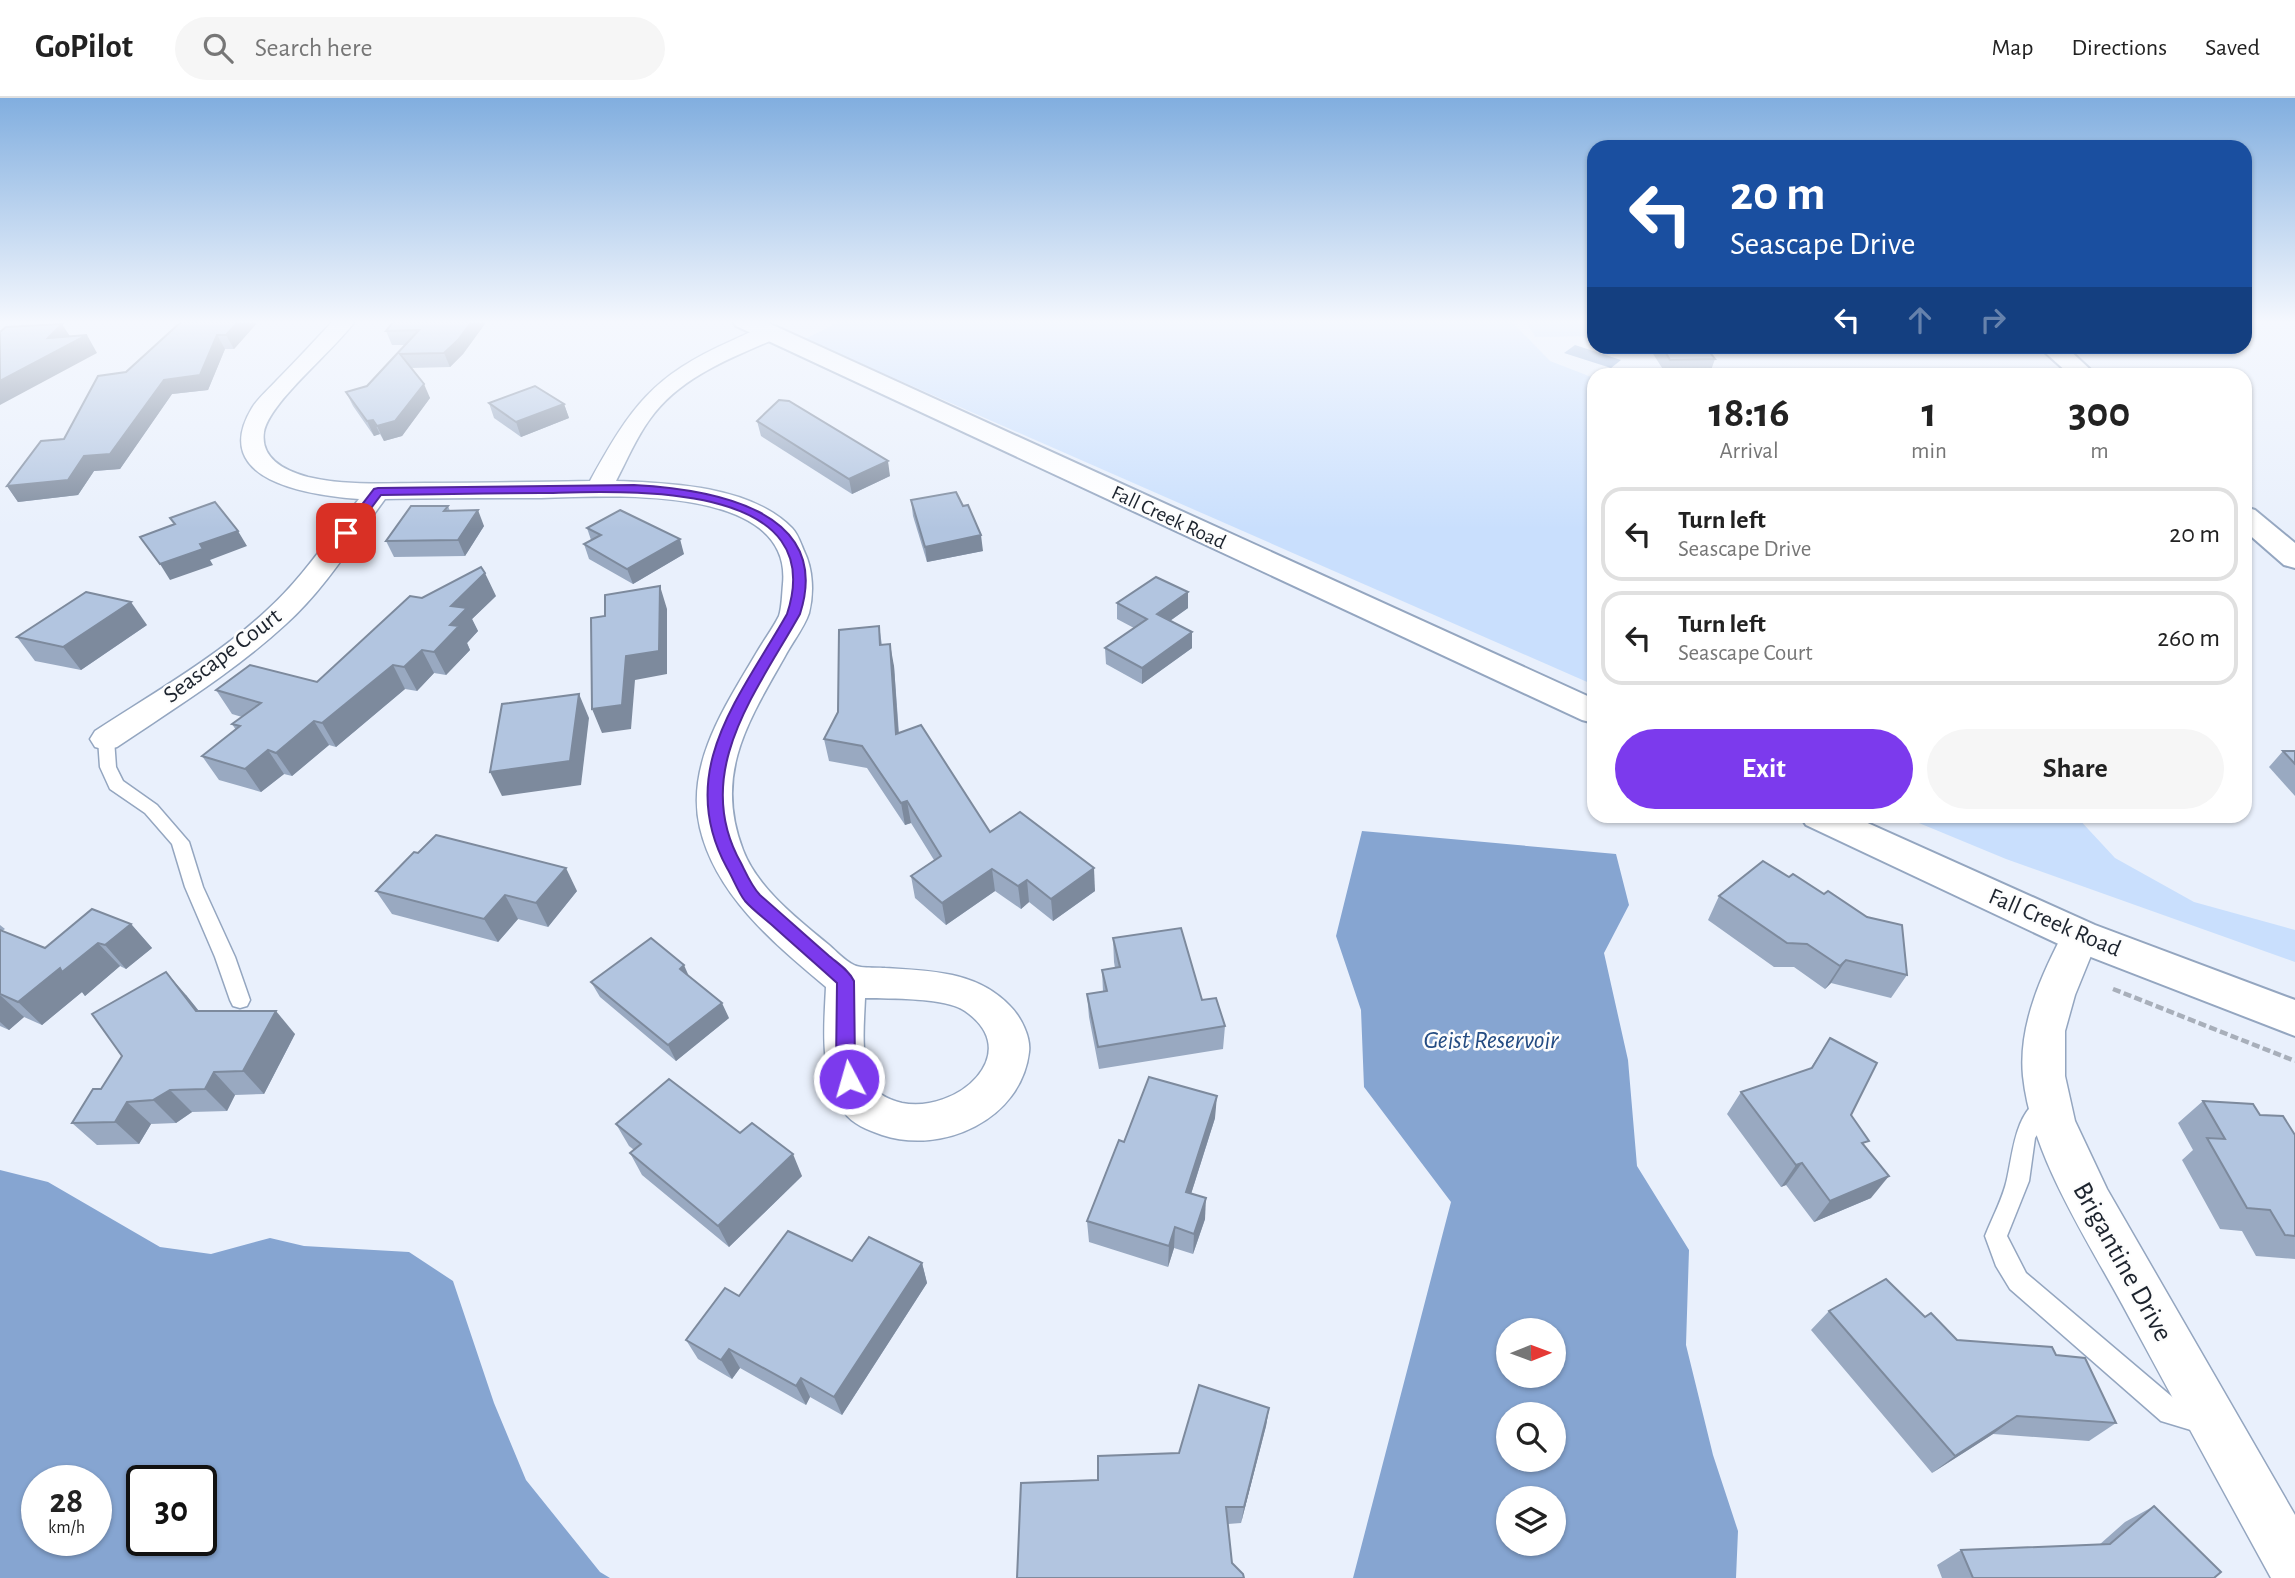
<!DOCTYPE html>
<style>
:root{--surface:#fff;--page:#f6f6f6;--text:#222;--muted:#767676;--line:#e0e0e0;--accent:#7c3aed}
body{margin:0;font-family:"Alegreya Sans",sans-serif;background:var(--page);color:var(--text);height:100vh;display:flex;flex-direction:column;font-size:26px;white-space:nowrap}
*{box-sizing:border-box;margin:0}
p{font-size:23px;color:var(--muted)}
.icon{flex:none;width:38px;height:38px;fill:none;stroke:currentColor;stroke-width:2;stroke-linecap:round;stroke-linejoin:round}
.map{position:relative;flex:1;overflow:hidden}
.drawer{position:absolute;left:1587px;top:270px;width:665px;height:455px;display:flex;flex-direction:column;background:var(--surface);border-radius:21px;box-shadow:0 2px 5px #0004}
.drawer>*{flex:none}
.guide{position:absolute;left:1587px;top:42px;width:665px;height:214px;border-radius:21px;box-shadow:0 2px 5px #0004;background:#1a4fa0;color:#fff;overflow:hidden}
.needle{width:46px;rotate:89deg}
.buttons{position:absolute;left:1496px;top:1220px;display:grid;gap:14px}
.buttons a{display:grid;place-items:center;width:70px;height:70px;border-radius:50%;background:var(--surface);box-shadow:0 2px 5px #0004;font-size:35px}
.speed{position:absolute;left:21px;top:1367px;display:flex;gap:14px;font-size:35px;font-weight:700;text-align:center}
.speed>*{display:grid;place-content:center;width:91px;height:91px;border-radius:50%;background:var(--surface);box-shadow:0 2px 5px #0004;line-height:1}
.speed small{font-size:18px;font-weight:400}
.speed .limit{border:4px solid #111;border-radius:10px;background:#fff;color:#111}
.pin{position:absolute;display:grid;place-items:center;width:60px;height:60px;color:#fff;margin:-30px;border-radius:14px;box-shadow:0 4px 10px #0006}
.me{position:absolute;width:77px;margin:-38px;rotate:354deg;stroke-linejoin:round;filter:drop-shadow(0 0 5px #0008)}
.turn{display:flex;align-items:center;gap:24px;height:147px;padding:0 28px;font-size:32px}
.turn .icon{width:91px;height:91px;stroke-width:2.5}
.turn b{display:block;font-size:49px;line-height:60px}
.lanes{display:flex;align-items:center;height:66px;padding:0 28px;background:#0003;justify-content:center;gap:35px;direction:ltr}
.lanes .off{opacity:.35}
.eta{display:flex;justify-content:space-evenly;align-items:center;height:119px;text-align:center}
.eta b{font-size:42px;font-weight:700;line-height:49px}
.button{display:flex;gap:14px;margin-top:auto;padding:14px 28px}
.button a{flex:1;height:80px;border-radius:42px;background:var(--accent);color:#fff;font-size:28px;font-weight:700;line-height:80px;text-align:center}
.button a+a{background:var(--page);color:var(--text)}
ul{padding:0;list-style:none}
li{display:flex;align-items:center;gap:21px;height:94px;margin:0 14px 10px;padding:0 14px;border:4px solid var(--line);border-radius:21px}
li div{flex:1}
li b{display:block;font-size:26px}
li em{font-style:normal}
header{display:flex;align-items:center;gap:42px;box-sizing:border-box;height:98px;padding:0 35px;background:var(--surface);border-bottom:2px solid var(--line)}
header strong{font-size:33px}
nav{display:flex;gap:38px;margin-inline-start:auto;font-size:24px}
.search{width:490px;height:63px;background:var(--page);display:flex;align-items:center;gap:18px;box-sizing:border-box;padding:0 24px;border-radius:38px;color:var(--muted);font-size:26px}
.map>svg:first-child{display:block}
.green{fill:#c9dffd}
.water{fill:#86a5d1;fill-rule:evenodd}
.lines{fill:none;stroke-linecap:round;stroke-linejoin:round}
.lane-casing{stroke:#94a6c0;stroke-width:3}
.street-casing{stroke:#94a6c0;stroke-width:3}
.secondary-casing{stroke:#94a6c0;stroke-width:4}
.primary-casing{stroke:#94a6c0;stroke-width:4}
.path{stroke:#a8afba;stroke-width:4.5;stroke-dasharray:8 3.5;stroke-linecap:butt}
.lane{fill:#fff;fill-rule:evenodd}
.street{fill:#fff;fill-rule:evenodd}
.secondary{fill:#fff;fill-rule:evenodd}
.primary{fill:#fff;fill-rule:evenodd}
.wall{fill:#99a9c1}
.shaded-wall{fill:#7d8a9d}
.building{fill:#b2c5e0;stroke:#7d8a9d;stroke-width:2}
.route{fill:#7c3aed;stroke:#51269a;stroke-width:2}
.labels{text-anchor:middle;stroke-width:5;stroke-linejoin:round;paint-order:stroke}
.far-street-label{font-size:21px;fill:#1d242e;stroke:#fdfdfd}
.street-label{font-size:24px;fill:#1d242e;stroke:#fdfdfd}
.water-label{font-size:26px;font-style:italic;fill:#244c83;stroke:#fdfdfd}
.near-street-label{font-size:28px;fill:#1d242e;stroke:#fdfdfd}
</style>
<header>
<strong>GoPilot</strong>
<div class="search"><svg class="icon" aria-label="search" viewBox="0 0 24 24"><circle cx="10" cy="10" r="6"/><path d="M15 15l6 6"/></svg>Search here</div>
<nav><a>Map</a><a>Directions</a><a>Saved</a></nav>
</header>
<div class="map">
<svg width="2295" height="1480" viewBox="0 0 2295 1480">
<rect width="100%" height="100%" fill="#e9f0fc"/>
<g class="green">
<polygon points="841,223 1511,223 1550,263 1594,280 1594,587 805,241"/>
<polygon points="1526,223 1594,223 1594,238 1535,239"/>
<polygon points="1902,718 2076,718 2115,760 2194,804 2295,832 2295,864 2006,761"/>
</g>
<g class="water">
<polygon points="1575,247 1621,262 1611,270 1564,255"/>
<path d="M 1362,733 L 1616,756 L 1629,807 L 1604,855 L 1628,962 L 1637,1068 L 1689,1152 L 1686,1247 L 1713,1357 L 1738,1433 L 1736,1480 L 1353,1480 L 1451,1104 L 1364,989 L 1361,912 L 1336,838 ZM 1508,1232 L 1554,1232 L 1554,1278 L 1508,1278 ZM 1508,1316 L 1554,1316 L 1554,1362 L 1508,1362 ZM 1508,1400 L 1554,1400 L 1554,1446 L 1508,1446 Z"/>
<path d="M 0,1072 L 48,1084 L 160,1149 L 211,1156 L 270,1140 L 304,1148 L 409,1154 L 453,1183 L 494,1305 L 526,1382 L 600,1474 L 610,1480 L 0,1480 ZM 37,1382 L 96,1382 L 96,1442 L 37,1442 ZM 142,1382 L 201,1382 L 201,1442 L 142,1442 Z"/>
</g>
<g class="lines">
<defs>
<g id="lane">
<polygon points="106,636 114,641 116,669 123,683 157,707 189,744 203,789 235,859 250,902 247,908 240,910 233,908 230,902 215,859 185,789 172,746 145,715 110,691 100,669 98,641"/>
<path d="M 2045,999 L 2052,1002 L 2056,1008 L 2035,1040 L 2029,1083 L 2007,1138 L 2026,1175 L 2177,1303 L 2213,1314 L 2217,1323 L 2213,1332 L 2204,1336 L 2161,1323 L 2010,1191 L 1996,1168 L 1985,1138 C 1992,1120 2003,1100 2007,1081 C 2013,1056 2015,1010 2045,999 Z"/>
</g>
<g id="street">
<path d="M 333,223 L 355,223 C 335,252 270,303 264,334 C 260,361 286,373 308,379 C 346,388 386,385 425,385 C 480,385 535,384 590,383 C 631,309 652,278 731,243 C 745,237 761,227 777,230 L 780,235 L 777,240 C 731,260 680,279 650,321 C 636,340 627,362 616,383 C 671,385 751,388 792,430 C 798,436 801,446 804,453 C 813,471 814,495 809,515 C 804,530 791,546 784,560 C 747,625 714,677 743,752 C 758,791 798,821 829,847 C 836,853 845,863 854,867 C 862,871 876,869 885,870 C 931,873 977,873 1010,908 C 1021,919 1031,939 1029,954 C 1021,1022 942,1057 882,1037 C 868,1032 852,1026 844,1014 C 819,976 824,931 826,889 C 775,846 716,798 700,730 C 685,666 726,607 757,554 C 764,542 773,530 779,518 C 782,509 782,496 783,486 C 793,382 598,399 534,400 C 484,400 435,400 385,401 C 354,443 325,491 286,526 C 235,573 175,610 117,649 L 106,652 L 95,649 L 90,641 L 95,633 C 152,596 215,560 266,513 C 302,481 329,439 359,401 C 309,397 208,383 252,310 C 258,300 269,291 277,282 C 296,263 314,243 333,223 ZM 865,900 C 890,901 945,899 965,913 C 1026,955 957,1016 902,1005 C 890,1002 877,997 872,985 C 860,959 864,927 865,900 Z"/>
<path d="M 2080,823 L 2093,828 L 2099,838 L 2075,897 L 2065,933 L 2065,978 L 2075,1023 L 2107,1091 L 2295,1417 L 2295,1480 L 2271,1480 C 2221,1389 2171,1297 2122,1206 C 2085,1138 2031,1056 2023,978 C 2018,926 2043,873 2067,828 Z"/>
</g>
<g id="secondary">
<polygon points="733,223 764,223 1594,601 1594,625 1582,622 736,228"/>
<polygon points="1800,718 1852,718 2095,827 2295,902 2295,938 2065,849 1806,727"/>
</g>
<g id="primary">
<polygon points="2038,248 2065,248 2095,276 2069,276"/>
<polygon points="2245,409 2255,412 2295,445 2295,470 2284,467 2245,433"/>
</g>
</defs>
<use href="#lane" class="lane-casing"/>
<use href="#street" class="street-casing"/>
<use href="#secondary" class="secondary-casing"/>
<use href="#primary" class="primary-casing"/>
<polyline class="path" points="2113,891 2295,963"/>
<use href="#lane" class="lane"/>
<use href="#street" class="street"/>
<use href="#secondary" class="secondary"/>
<use href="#primary" class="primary"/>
</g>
<g class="wall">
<polygon points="182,223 259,223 234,251 225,251 208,292 172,296 120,371 94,373 78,397 18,404 7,388 64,341 126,274"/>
<polygon points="487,223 463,256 450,269 411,270 430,300 402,338 384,343 380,336 374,338 353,308 346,294 367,288 406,247 392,247 386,233"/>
<polygon points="1648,248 1705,248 1715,261 1710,275 1666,276"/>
<polygon points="489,305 564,306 569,320 521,339 494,320"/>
<polygon points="757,323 890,378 852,396 761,338"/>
<polygon points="911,402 983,453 927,464 913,418"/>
<polygon points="448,408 450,413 484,428 465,458 394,459 386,443"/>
<polygon points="587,430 684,456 633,486 589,461 584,446 591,442"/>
<polygon points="1188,494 1188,510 1170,523 1192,534 1192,550 1142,586 1106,566 1105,550 1134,530 1117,521 1117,505"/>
<polygon points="496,498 472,521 478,533 467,545 470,552 446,577 434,575 417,593 405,591 336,649 329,647 292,678 284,676 261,694 219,682 202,658 236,632 232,626 242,619 232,616 216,592 317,584 422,500"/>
<polygon points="147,527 81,572 35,563 17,539"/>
<polygon points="879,528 882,547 894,568 899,635 990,734 1095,793 1053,823 1029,804 1021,811 995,793 946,827 915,800 911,778 934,762 911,725 905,727 867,670 829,663 824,641 838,614"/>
<polygon points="2283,653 2295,653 2295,698 2269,669"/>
<polygon points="376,793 577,793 548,829 518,821 498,844 392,816"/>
<polygon points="1719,798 1907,877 1891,900 1831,885 1825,891 1794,869 1774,869 1708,822"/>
<polygon points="131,826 152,850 126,871 120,868 85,898 82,894 42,927 24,919 9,932 0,928 0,827 5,831 2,833 45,850"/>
<polygon points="1113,840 1202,902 1225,928 1223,951 1099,971 1089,919 1087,896 1103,894 1102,872 1115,870 1114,864"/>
<polygon points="591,884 729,920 676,963 600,899"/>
<polygon points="186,897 199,913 295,936 264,996 235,997 227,1013 192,1014 176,1025 151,1026 139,1046 97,1047 72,1025 101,991"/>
<polygon points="1830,940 1851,1017 1865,1049 1871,1100 1814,1124 1786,1087 1781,1089 1727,1016 1741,994 1810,971"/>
<polygon points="2203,1003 2260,1017 2295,1037 2295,1161 2256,1158 2242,1133 2220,1131 2182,1062 2193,1052 2178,1025"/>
<polygon points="1215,1020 1191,1096 1205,1121 1193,1156 1174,1150 1168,1169 1089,1144 1087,1123 1124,1044"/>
<polygon points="616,1026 740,1035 802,1078 729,1149 642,1077 630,1055 634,1052 629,1048"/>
<polygon points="852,1163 922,1165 927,1185 842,1317 810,1299 806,1307 740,1270 732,1281 698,1261 686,1242 739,1198"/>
<polygon points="1829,1213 1925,1219 1957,1242 2056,1257 2116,1325 2089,1343 1993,1336 1932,1375 1811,1232"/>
<polygon points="1269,1310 1266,1328 1241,1425 1228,1426 1098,1382 1179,1355"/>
<polygon points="2154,1408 2214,1480 1942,1480 1937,1467 1961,1452 2099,1447 2125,1424"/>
</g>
<g class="shaded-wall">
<polygon points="239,223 259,223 234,251 226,237"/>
<polygon points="472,223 487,223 463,256 450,269 444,255"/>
<polygon points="62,226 73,243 87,237 97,255 0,307 0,283"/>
<polygon points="217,237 225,251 208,292 172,296 120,371 94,373 78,397 18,404 7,388 84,358 164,282"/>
<polygon points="424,286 430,300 402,338 384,343 377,328"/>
<polygon points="564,306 569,320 521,339 516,324"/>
<polygon points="373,322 380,336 374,338 367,323"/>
<polygon points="888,363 890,378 852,396 849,381"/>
<polygon points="478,412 484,428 465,458 458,442"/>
<polygon points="238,433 247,448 210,462 213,467 170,482 160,466 200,446"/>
<polygon points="981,437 983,453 927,464 925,449"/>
<polygon points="680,441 684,456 633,486 627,471"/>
<polygon points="485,475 496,498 472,521 478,533 467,545 470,552 446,577 434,554 450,527 451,508"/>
<polygon points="660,488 667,511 667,576 635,582 631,631 602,635 592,611 626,558"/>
<polygon points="1188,494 1188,510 1157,532 1157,516"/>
<polygon points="131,504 147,527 81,572 63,549"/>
<polygon points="1192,534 1192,550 1142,586 1142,570"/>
<polygon points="890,546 894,568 900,658 896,636"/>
<polygon points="422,552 434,575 417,593 404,569"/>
<polygon points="393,567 405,591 336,649 322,625"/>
<polygon points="579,596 589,620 581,687 502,698 490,674"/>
<polygon points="314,623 329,647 292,678 276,655"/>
<polygon points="268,652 284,676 261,694 245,671"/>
<polygon points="907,703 911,725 905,727 901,705"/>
<polygon points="566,770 577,793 548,829 536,805"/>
<polygon points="1094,770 1095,793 1053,823 1051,801"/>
<polygon points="992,771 995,793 946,827 942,805"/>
<polygon points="1027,782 1029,804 1021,811 1018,788"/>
<polygon points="505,797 518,821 498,844 484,821"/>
<polygon points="131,826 152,850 126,871 105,847"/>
<polygon points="98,845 120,868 85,898 82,894 42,927 18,904 60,870"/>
<polygon points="1846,862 1831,885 1825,891 1840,868"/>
<polygon points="684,867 691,883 680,871"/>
<polygon points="166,874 186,897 217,936 196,913"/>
<polygon points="0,897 24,919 9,932 0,924"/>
<polygon points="722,905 729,920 676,963 668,947"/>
<polygon points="276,913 295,936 264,996 243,973"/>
<polygon points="214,974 235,997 227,1013 205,991"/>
<polygon points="170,992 192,1014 176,1025 153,1002"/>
<polygon points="1217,998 1215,1020 1185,1115 1186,1094"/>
<polygon points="127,1004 151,1026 139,1046 115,1024"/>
<polygon points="793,1056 802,1078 729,1149 718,1128"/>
<polygon points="1802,1065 1786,1087 1781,1089 1796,1067"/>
<polygon points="1889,1078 1871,1100 1814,1124 1830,1103"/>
<polygon points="1206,1100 1205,1121 1193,1156 1194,1136"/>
<polygon points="1175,1129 1174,1150 1168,1169 1169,1148"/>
<polygon points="922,1165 927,1185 842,1317 834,1299"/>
<polygon points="729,1251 740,1270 732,1281 721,1262"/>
<polygon points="801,1280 810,1299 806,1307 796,1288"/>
<polygon points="1269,1310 1266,1328 1241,1425 1244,1409"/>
<polygon points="2017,1318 1993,1336 1932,1375 1955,1358"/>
</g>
<g class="building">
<polygon points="182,223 239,223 226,237 217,237 200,277 164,282 110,356 84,358 68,382 7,388 41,343 64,341 98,278 126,274"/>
<polygon points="394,223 472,223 458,242 444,255 400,256 424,286 395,323 377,328 373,322 367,323 346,294 367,288 419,232 386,233"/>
<polygon points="62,226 48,240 87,237 0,283 0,234 6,229"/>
<polygon points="1662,248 1705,248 1715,261 1670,262"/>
<polygon points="535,288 564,306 516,324 489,305"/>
<polygon points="779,302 789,303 888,363 849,381 757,323"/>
<polygon points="956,394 963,408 968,407 981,437 925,449 911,402"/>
<polygon points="215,404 238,433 200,446 203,451 160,466 140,439 175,426 170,420"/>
<polygon points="411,408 448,408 444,413 478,412 458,442 386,443"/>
<polygon points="620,412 680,441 627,471 584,446 601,437 587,430"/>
<polygon points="481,469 485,475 451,508 467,510 450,527 459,528 434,554 422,552 404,569 393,567 322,625 314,623 276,655 268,652 245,671 202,658 240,628 232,626 261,605 216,592 250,567 317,584 410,498 422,500"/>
<polygon points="1156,479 1188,494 1157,516 1192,534 1142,570 1105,550 1147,521 1117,505"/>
<polygon points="660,488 659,553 626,558 622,607 592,611 591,520 605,518 605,497"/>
<polygon points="86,494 131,504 63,549 17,539"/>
<polygon points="879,528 880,547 890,546 896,636 921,627 990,734 1020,714 1094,770 1051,801 1027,782 1018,788 992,771 942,805 911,778 941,758 907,703 901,705 862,648 824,641 838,614 839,532"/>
<polygon points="579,596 570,663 490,674 502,606"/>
<polygon points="2283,653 2295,653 2295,666"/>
<polygon points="436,737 566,770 536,805 505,797 484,821 376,793 414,754 418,755"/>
<polygon points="1763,763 1789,779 1793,776 1824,796 1828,793 1867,819 1902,827 1907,877 1846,862 1840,868 1807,846 1787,845 1719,798"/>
<polygon points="92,811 131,826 105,847 98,845 62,874 60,870 18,904 0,896 0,832 45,850"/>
<polygon points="1181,830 1202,902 1216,900 1225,928 1098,949 1087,896 1107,893 1102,872 1120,869 1113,840"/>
<polygon points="651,840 684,867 680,871 722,905 668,947 591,884"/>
<polygon points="166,874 196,913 276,913 243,973 214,974 205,991 170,992 153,1002 127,1004 115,1024 72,1025 93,991 101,991 122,958 92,916"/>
<polygon points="1830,940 1877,965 1851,1017 1869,1043 1862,1045 1889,1078 1830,1103 1802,1065 1796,1067 1741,994 1812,970"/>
<polygon points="1149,979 1217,998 1186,1094 1206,1100 1194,1136 1175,1129 1169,1148 1087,1123 1119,1042 1124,1044"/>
<polygon points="669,981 740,1035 752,1025 793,1056 718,1128 630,1055 641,1046 616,1026"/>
<polygon points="2203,1003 2253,1006 2260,1017 2283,1018 2295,1037 2295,1138 2285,1137 2270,1112 2247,1110 2207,1040 2225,1041"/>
<polygon points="788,1133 852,1163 869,1139 922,1165 834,1299 801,1280 796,1288 729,1251 721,1262 686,1242 725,1190 739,1198"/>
<polygon points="1886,1181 1925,1219 1931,1215 1957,1242 2052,1249 2056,1257 2085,1260 2116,1325 2017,1318 1955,1358 1829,1213"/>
<polygon points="1199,1287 1269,1310 1244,1409 1226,1409 1232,1465 1243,1476 1244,1480 1017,1480 1021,1385 1098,1382 1098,1358 1179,1355"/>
<polygon points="2154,1408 2221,1474 2214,1480 1973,1480 1961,1452 2110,1446"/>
</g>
<linearGradient id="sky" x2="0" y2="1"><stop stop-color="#81aedf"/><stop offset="0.52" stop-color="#f5f8fe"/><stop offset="1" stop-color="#f5f8fe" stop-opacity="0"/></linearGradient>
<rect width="2295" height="431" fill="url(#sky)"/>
<path class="route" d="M 634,387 C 708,391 834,410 800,516 C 757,593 690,675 741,765 C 746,775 752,789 760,797 C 783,817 805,837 828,857 C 837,865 849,872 854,883 L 855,966 L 859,981 L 856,987 L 849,989 L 842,987 L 836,966 L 837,885 C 816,866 794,847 773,828 C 764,820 753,812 745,803 C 738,794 733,780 727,770 C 674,673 740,599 787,516 C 832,379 618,394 541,395 C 488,395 434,396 381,397 L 350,438 L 340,435 L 374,391 L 378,390 Z"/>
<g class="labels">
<g class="far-street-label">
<text transform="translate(1169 419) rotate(25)" y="7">Fall Creek Road</text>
</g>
<g class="street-label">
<text transform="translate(222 557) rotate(-37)" y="8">Seascape Court</text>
<text transform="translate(2055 824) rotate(23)" y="8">Fall Creek Road</text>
</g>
<g class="water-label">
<text x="1491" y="950">Geist Reservoir</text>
</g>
<g class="near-street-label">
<text transform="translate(2124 1163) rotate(61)" y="10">Brigantine Drive</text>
</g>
</g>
</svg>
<div class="buttons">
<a><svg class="needle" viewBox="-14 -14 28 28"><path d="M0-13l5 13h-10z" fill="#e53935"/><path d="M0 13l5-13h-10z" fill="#767676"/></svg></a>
<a><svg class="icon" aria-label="search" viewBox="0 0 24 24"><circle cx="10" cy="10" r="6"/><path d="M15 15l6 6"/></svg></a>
<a><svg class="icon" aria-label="layers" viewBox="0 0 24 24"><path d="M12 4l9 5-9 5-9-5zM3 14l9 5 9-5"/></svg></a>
</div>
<div class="speed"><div>28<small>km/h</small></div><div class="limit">30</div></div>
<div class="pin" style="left:346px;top:435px;background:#d93025"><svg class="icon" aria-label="arrive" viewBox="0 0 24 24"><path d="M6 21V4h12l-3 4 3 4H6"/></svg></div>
<svg class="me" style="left:849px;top:981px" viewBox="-20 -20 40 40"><circle r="17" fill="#7c3aed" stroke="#fff" stroke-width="3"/><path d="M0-11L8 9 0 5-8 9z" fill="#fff"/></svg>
<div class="guide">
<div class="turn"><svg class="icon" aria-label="left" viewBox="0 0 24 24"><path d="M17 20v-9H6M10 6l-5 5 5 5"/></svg><div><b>20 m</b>Seascape Drive</div></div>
<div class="lanes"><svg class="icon" aria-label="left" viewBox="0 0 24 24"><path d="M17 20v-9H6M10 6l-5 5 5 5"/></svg><svg class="icon off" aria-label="ahead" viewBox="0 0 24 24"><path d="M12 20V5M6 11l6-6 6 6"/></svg><svg class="icon off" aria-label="right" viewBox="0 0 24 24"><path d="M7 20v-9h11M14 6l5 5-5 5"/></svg></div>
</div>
<section class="drawer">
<div class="eta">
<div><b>18:16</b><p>Arrival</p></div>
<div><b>1</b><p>min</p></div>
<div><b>300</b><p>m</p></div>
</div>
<ul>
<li><svg class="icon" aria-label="left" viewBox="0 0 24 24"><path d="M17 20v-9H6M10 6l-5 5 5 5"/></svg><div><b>Turn left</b><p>Seascape Drive</p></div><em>20 m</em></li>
<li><svg class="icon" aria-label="left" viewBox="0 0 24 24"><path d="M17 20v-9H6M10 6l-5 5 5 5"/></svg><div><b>Turn left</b><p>Seascape Court</p></div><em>260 m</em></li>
</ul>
<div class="button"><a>Exit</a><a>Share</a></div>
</section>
</div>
